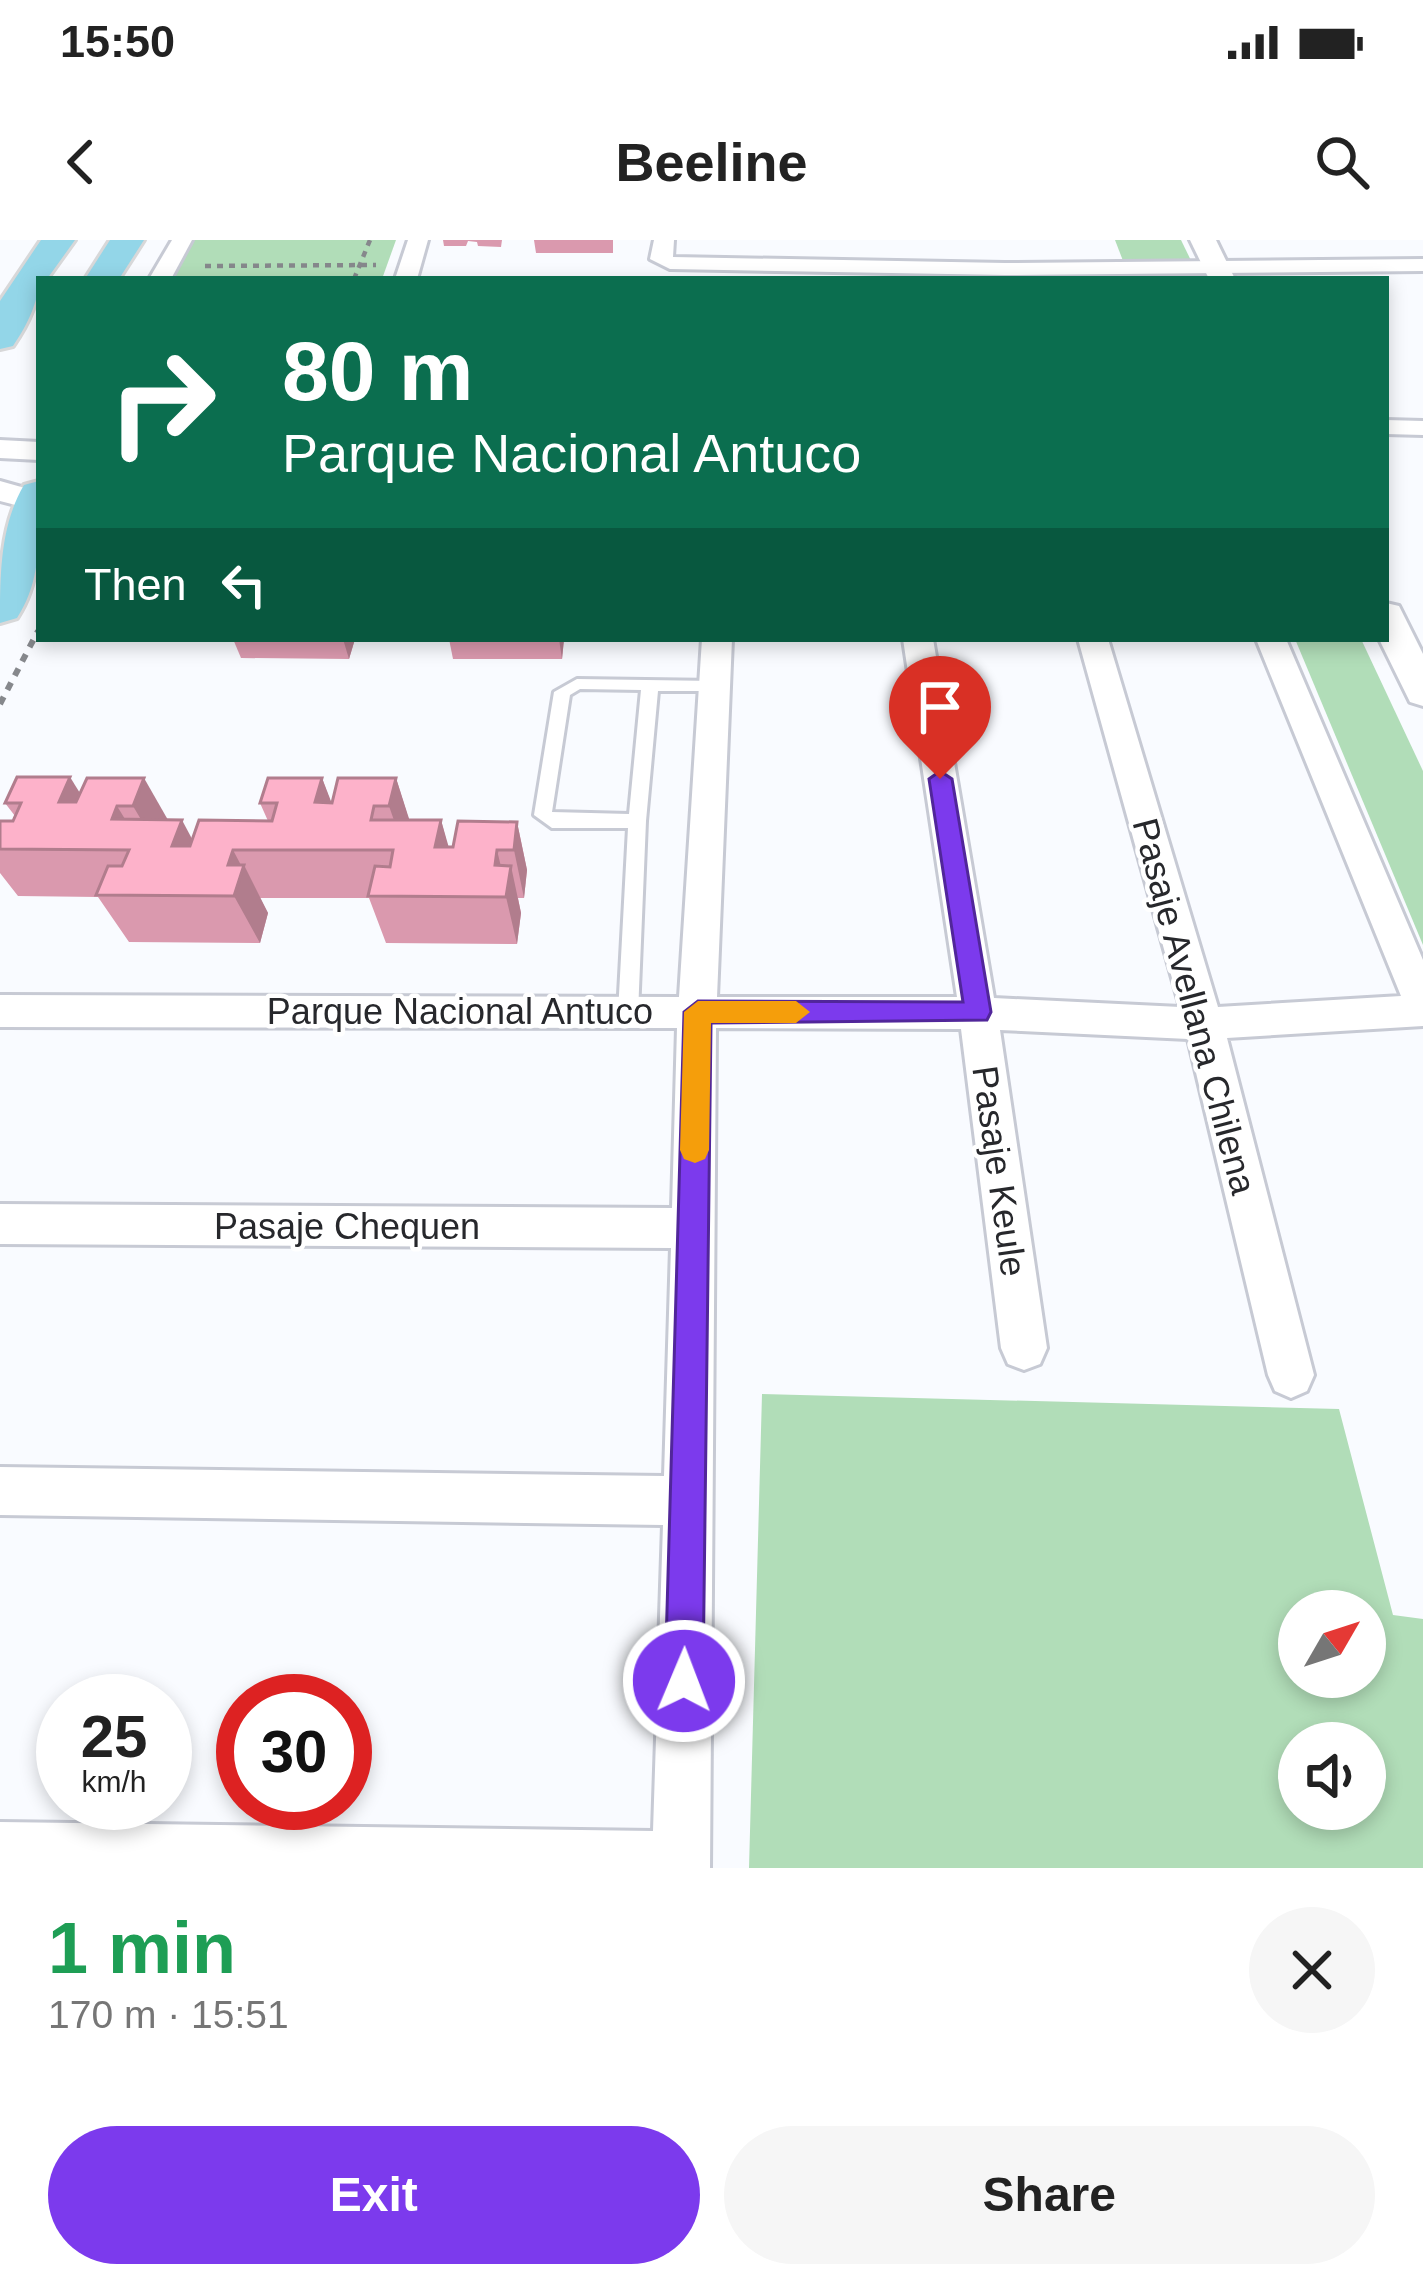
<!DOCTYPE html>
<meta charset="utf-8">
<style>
:root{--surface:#fff;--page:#f6f6f6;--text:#222;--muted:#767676;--accent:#7c3aed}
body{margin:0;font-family:Arial,sans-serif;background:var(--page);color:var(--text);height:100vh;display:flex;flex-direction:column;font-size:45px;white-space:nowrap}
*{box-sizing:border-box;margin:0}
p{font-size:39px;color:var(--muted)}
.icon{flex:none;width:66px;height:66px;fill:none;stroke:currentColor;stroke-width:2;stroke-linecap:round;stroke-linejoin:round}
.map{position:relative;height:1628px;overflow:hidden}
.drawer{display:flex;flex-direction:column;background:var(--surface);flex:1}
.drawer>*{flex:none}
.hud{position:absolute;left:36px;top:36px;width:1353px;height:366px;border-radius:0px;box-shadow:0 6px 18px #0003;background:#0b6e4f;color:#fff;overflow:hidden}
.needle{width:78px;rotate:51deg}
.buttons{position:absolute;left:1278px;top:1350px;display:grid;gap:24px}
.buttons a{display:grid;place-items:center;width:108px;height:108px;border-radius:50%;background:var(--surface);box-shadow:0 6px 18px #0003;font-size:60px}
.speed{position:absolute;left:36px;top:1434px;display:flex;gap:24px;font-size:60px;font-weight:700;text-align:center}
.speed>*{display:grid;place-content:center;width:156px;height:156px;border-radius:50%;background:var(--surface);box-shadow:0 6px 18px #0003;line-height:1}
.speed small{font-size:30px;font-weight:400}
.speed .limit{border:18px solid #d22;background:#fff;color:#111}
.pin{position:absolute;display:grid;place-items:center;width:102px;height:102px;color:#fff;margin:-123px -51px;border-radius:50% 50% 50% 0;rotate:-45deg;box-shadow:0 0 12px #0007}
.pin .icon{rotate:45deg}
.me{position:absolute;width:132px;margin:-66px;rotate:1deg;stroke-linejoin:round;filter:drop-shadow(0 0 9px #0008)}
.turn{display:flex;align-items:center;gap:42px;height:252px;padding:0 48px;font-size:54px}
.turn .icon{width:156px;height:156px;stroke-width:2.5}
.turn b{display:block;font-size:84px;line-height:102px}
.then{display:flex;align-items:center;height:114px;padding:0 48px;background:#0003;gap:24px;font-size:45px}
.round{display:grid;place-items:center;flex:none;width:126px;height:126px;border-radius:63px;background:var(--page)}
.overview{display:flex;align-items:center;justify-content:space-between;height:204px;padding:0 48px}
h1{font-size:72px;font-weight:700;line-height:90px;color:#1e9e55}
.button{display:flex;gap:24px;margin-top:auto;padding:24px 48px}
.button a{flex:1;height:138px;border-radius:72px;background:var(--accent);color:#fff;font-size:48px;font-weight:700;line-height:138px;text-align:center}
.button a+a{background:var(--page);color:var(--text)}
.status{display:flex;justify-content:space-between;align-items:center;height:84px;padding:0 60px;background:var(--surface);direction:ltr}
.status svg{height:33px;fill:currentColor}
header{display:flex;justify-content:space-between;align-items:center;height:156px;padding:0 48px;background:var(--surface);font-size:54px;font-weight:700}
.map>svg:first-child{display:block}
.green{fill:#b1ddb8;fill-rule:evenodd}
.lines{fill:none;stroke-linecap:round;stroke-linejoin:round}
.service-casing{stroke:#c7cad4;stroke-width:6}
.minor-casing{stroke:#c7cad4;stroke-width:6}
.tertiary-casing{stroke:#c7cad4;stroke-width:6}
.primary-casing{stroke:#d8d8d9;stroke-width:6}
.path-far1{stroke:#86888c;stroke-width:4.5;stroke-dasharray:6 6;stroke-linecap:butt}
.path{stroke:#86888c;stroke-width:6;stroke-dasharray:8 8;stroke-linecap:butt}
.service{fill:#fff;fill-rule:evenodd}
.minor{fill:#fff;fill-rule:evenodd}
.tertiary{fill:#fff;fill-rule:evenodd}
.primary{fill:#93d6e8;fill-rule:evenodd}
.wall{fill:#da99ae}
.shaded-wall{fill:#b17d8d}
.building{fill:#fdb2ca;stroke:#b17d8d;stroke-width:3}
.route{fill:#7c3aed;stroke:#51269a;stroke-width:3}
.slow{fill:#f59e0b}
.labels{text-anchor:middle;stroke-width:9;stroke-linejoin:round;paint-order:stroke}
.street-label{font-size:36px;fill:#27282c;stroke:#fff}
</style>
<div class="status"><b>15:50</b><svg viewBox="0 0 49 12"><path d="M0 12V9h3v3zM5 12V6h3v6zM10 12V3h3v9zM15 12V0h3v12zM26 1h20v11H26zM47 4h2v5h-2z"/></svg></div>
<header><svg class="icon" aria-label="back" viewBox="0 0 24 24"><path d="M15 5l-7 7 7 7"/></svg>Beeline<svg class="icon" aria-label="search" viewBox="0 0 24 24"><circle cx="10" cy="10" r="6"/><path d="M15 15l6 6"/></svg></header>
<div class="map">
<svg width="1423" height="1628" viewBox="0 0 1423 1628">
<rect width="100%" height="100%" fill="#f9fbff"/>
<g class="green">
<polygon points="187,0 396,0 382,39 168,39"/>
<polygon points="1115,0 1181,0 1200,39 1130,39"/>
<polygon points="1295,399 1361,399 1423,531 1423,705"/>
<path d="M 762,1154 L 1339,1169 L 1393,1375 L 1423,1379 L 1423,1628 L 749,1628 ZM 1365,1371 L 1365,1437 L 1299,1437 L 1299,1371 ZM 1365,1503 L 1365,1569 L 1299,1569 L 1299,1503 Z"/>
</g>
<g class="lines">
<defs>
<path id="service" d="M 577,439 L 715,441 L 723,446 L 715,451 L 658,451 L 646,581 L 638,773 L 635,779 L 621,779 L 618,773 L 628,588 L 552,588 L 534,575 L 554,452 ZM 580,449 L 641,450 L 629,574 L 552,572 L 570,455 Z"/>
<g id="minor">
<polygon points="172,0 192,0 171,39 149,39"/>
<polygon points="408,0 428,0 417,39 395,39"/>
<polygon points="654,0 674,0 673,17 1005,23 1423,19 1423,31 1005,35 670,29 650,19"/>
<polygon points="1386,180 1423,181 1423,195 1386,194"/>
<polygon points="702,399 732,399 717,757 957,757 903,399 933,399 994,758 1180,767 1078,399 1108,399 1218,767 1401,756 1256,399 1286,399 1423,720 1423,786 1227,798 1314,1135 1307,1151 1291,1158 1275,1151 1268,1135 1188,799 1000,790 1047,1108 1040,1124 1024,1130 1008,1124 1001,1108 961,789 716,788 710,1628 0,1628 0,1582 653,1591 663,1285 0,1275 0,1227 664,1236 671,1008 0,1004 0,964 672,968 677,788 0,787 0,755 679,757"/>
</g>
<g id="tertiary">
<polygon points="1190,0 1216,0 1235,39 1209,39"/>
<polygon points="0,200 39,202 39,220 0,218"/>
<polygon points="0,241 39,252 39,271 0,261"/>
<polygon points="1386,363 1399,366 1423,414 1423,466 1410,462 1379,399 1386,399"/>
</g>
<g id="primary">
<path d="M 41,0 L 75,0 L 47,39 L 39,39 C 39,62 26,87 13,106 L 0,109 L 0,61 Z"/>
<polygon points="110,0 144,0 119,39 85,39"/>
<path d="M 39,241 C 39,288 44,337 17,378 L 0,383 C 0,335 0,286 24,245 Z"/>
</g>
</defs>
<use href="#service" class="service-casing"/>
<use href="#minor" class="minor-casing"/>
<use href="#tertiary" class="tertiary-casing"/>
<use href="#primary" class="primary-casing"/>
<g class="path-far1">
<polyline points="205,26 376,25"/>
<polyline points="354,39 370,0"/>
</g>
<polyline class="path" points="0,464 38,391"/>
<use href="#service" class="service"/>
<use href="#minor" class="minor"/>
<use href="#tertiary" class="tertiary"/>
<use href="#primary" class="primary"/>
</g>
<g class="wall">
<polygon points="443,0 502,0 501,7 478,6 477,2 468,1 466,6 444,6"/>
<polygon points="534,0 613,0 613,13 536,13"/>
<polygon points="233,399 355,399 349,419 241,418"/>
<polygon points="449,399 564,399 562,419 453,419"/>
<polygon points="87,538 168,580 192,599 268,581 260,563 322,538 331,563 396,538 409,580 441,580 448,607 453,607 517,582 527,630 524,658 518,658 521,673 517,704 386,703 369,658 260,658 268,673 260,703 129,702 98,657 18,656 0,633 0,581 13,581 15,576 5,563 80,553"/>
</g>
<g class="shaded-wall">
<polygon points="343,399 355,399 349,419"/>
<polygon points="559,399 564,399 562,419"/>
<polygon points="70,537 101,587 91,611 59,562"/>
<polygon points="144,538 172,587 162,615 133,566"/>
<polygon points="322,538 341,587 335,611 315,562"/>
<polygon points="396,538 412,588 406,615 389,566"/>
<polygon points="117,566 147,615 112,579"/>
<polygon points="182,580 208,629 172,606"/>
<polygon points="441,580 455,629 435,607"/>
<polygon points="517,582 527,630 524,658 514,610"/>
<polygon points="233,610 243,629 244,625 268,673 260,703 234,656 228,625"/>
<polygon points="497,610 507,652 511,626 521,673 517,704 506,657 495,625"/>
</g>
<polygon class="building" points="17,537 70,537 59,562 76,562 87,538 144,538 133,566 117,566 112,579 182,580 172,606 190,606 199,580 272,581 277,563 260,563 268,538 322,538 315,562 332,563 338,538 396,538 389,566 374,566 371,580 441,580 435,607 453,607 458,581 517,582 514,610 497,610 495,625 511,626 506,657 368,656 375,626 390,627 393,610 233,610 228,625 244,625 234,656 96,655 108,626 122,626 129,610 0,609 0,581 13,581 21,563 5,563"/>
<polygon class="route" points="940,531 952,539 991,772 987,780 711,783 703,1441 697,1454 684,1459 671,1454 665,1441 684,772 698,761 963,762 929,539"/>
<polygon class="slow" points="698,761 796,761 810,772 796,783 711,783 709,910 705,919 695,923 684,919 680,910 684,772"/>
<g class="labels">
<g class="street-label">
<text transform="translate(1195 766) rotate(75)" y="13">Pasaje Avellana Chilena</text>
<text x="460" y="784">Parque Nacional Antuco</text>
<text transform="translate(1000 931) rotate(82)" y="13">Pasaje Keule</text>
<text x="347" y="999">Pasaje Chequen</text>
</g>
</g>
</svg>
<div class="buttons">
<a><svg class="needle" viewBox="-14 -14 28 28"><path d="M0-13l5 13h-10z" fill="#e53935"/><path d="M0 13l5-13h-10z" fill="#767676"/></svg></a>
<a><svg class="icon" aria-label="sound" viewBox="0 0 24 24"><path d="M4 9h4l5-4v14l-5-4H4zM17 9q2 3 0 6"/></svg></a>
</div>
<div class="speed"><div>25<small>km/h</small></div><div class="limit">30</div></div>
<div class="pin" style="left:940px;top:539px;background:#d93025"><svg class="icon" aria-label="arrive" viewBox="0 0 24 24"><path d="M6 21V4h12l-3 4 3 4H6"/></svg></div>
<svg class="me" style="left:684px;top:1441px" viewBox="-20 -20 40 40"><circle r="17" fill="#7c3aed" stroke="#fff" stroke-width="3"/><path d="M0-11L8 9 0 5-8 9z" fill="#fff"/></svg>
<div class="hud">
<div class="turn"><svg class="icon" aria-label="right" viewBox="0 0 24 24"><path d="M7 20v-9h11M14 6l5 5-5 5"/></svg><div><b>80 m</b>Parque Nacional Antuco</div></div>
<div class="then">Then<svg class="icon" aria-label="left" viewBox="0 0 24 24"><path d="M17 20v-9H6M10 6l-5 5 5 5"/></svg></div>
</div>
</div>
<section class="drawer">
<div class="overview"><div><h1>1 min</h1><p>170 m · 15:51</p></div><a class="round"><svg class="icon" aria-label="close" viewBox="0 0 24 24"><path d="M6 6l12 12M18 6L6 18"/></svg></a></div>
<div class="button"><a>Exit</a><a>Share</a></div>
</section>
